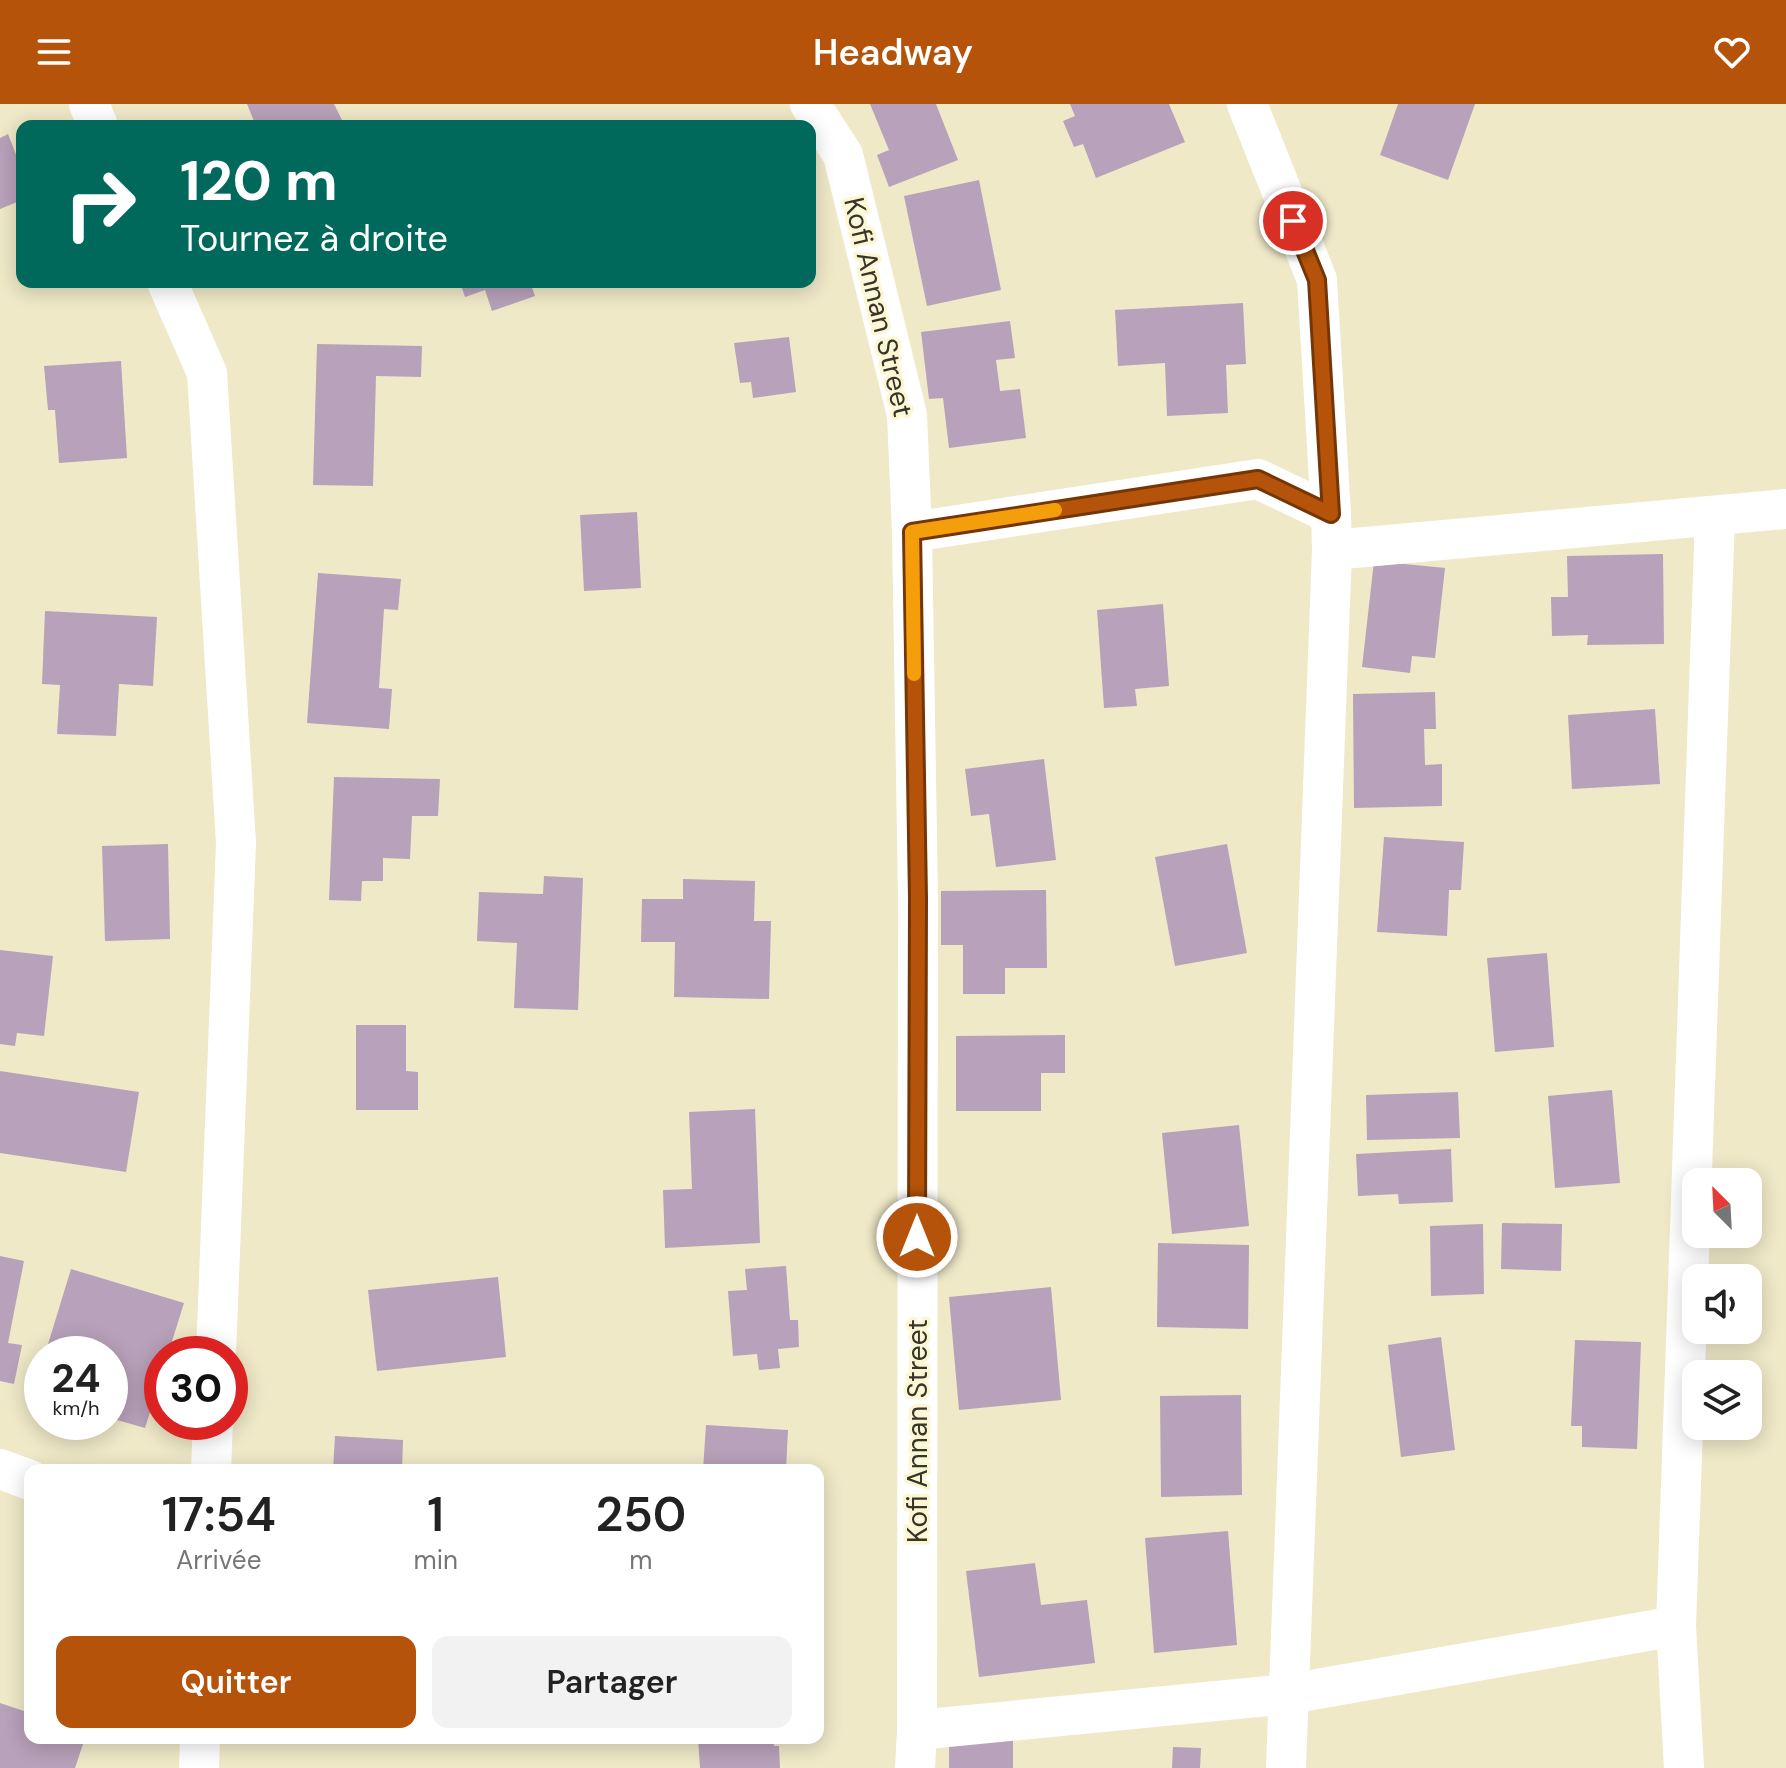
<!DOCTYPE html>
<html lang="fr">
<meta charset="utf-8">
<style>
:root{--surface:#fff;--page:#f2f2f2;--text:#222;--muted:#767676;--accent:#b45309}
body{margin:0;font-family:"DM Sans",sans-serif;background:var(--page);color:var(--text);height:100vh;display:flex;flex-direction:column;font-size:30px;white-space:nowrap}
*{box-sizing:border-box;margin:0}
p{font-size:26px;color:var(--muted)}
.icon{flex:none;width:44px;height:44px;fill:none;stroke:currentColor;stroke-width:2;stroke-linecap:round;stroke-linejoin:round}
.map{position:relative;flex:1;overflow:hidden}
.drawer{position:absolute;left:24px;top:1360px;width:800px;height:280px;display:flex;flex-direction:column;background:var(--surface);border-radius:16px;box-shadow:0 4px 20px #0003}
.drawer>*{flex:none}
.guide{position:absolute;left:16px;top:16px;width:800px;height:168px;border-radius:16px;box-shadow:0 4px 20px #0003;background:#00695c;color:#fff;overflow:hidden}
.needle{width:52px;rotate:336deg}
.fabs{position:absolute;left:1682px;top:1064px;display:grid;gap:16px}
.fabs a{display:grid;place-items:center;width:80px;height:80px;border-radius:16px;background:var(--surface);box-shadow:0 4px 20px #0003;font-size:40px}
.speed{position:absolute;left:24px;top:1232px;display:flex;gap:16px;font-size:40px;font-weight:700;text-align:center}
.speed>*{display:grid;place-content:center;width:104px;height:104px;border-radius:50%;background:var(--surface);box-shadow:0 4px 20px #0003;line-height:1}
.speed small{font-size:20px;font-weight:400}
.speed .limit{border:12px solid #d22;background:#fff;color:#111}
.pin{position:absolute;display:grid;place-items:center;width:68px;height:68px;color:#fff;margin:-34px;border:4px solid #fff;border-radius:50%;box-shadow:0 2px 8px #0007}
.me{position:absolute;width:88px;margin:-44px;rotate:0deg;stroke-linejoin:round;filter:drop-shadow(0 0 6px #0008)}
.turn{display:flex;align-items:center;gap:28px;height:168px;padding:0 32px;font-size:36px}
.turn .icon{width:104px;height:104px;stroke-width:2.5}
.turn b{display:block;font-size:56px;line-height:68px}
.eta{display:flex;justify-content:space-evenly;align-items:center;height:136px;text-align:center}
.eta b{font-size:48px;font-weight:600;line-height:56px}
.button{display:flex;gap:16px;margin-top:auto;padding:16px 32px}
.button a{flex:1;height:92px;border-radius:16px;background:var(--accent);color:#fff;font-size:32px;font-weight:600;line-height:92px;text-align:center}
.button a+a{background:var(--page);color:var(--text)}
header{display:flex;justify-content:space-between;align-items:center;height:104px;padding:0 32px;background:var(--accent);color:#fff;font-size:36px;font-weight:600}
.map>svg:first-child{display:block}
.building{fill:#b8a1ba}
.lines{fill:none;stroke-linecap:round;stroke-linejoin:round}
.street{stroke:#fff;stroke-width:40}
.route-casing{stroke:#753606;stroke-width:20}
.route{stroke:#b45309;stroke-width:14}
.slow{stroke:#f59e0b;stroke-width:14}
.labels{text-anchor:middle;stroke-width:7;stroke-linejoin:round;paint-order:stroke}
.street-label{font-size:28px;fill:#373428;stroke:#fdf6d5}
</style>
<header><svg class="icon" aria-label="menu" viewBox="0 0 24 24"><path d="M4 6h16M4 12h16M4 18h16"/></svg>Headway<svg class="icon" aria-label="heart" viewBox="0 0 24 24"><path d="M12 20l-8-8c-3-5 5-10 8-4 3-6 11-1 8 4z"/></svg></header>
<div class="map">
<svg width="1786" height="1664" viewBox="0 0 1786 1664">
<rect width="100%" height="100%" fill="#efe9c8"/>
<g class="building">
<polygon points="247,0 334,0 342,16 329,22 256,22"/>
<polygon points="870,0 936,0 958,56 889,83 877,51 889,46"/>
<polygon points="1070,0 1169,0 1185,38 1096,74 1083,40 1074,43 1063,17 1075,12"/>
<polygon points="1398,0 1475,0 1448,76 1380,51"/>
<polygon points="8,30 22,66 22,96 0,105 0,34"/>
<polygon points="979,76 1001,186 927,202 904,92"/>
<polygon points="460,178 530,178 535,192 492,207 485,186 465,193"/>
<polygon points="1243,199 1246,260 1226,261 1228,309 1167,312 1165,259 1118,262 1115,206"/>
<polygon points="1010,217 1015,254 996,256 1000,287 1020,285 1026,334 949,344 943,294 929,295 921,228"/>
<polygon points="789,233 796,288 753,294 751,278 740,279 734,239"/>
<polygon points="317,240 422,242 421,273 376,272 373,382 313,381"/>
<polygon points="121,257 127,354 59,359 55,306 48,306 44,262"/>
<polygon points="637,408 641,484 584,487 580,411"/>
<polygon points="1663,450 1664,540 1587,541 1588,531 1552,532 1551,493 1568,493 1567,452"/>
<polygon points="1374,457 1445,464 1435,554 1412,552 1410,569 1362,563"/>
<polygon points="318,469 401,475 398,506 384,505 379,584 392,585 389,625 307,619"/>
<polygon points="1163,500 1169,582 1135,585 1137,602 1104,604 1097,506"/>
<polygon points="45,507 157,513 153,582 119,580 116,632 57,630 60,581 42,580"/>
<polygon points="1435,588 1436,625 1424,625 1425,661 1442,660 1442,702 1354,704 1353,590"/>
<polygon points="1655,605 1660,680 1572,685 1568,611"/>
<polygon points="1044,655 1056,756 996,763 989,710 971,712 965,665"/>
<polygon points="334,673 440,675 438,712 412,712 410,755 383,754 383,777 362,777 361,797 329,796"/>
<polygon points="1384,733 1464,738 1461,786 1449,786 1447,832 1377,828"/>
<polygon points="168,740 170,835 105,837 102,742"/>
<polygon points="1227,740 1247,849 1175,862 1155,753"/>
<polygon points="544,772 583,774 578,906 514,904 517,839 477,837 479,788 543,790"/>
<polygon points="683,775 755,777 754,817 771,817 769,895 674,893 675,838 641,838 642,795 683,795"/>
<polygon points="1046,786 1047,864 1005,864 1005,890 963,890 963,841 941,841 941,787"/>
<polygon points="0,846 53,852 44,932 17,929 15,942 0,940"/>
<polygon points="1547,849 1554,943 1495,948 1487,854"/>
<polygon points="356,921 406,921 406,967 418,968 418,1006 356,1006"/>
<polygon points="1065,931 1065,969 1041,969 1041,1007 956,1007 956,932"/>
<polygon points="0,967 139,988 126,1068 0,1049"/>
<polygon points="1612,986 1620,1079 1555,1084 1548,992"/>
<polygon points="1458,988 1460,1034 1367,1036 1366,991"/>
<polygon points="755,1005 760,1139 665,1144 663,1086 692,1085 689,1008"/>
<polygon points="1239,1021 1249,1122 1172,1130 1162,1029"/>
<polygon points="1451,1045 1453,1098 1399,1100 1398,1090 1358,1092 1356,1050"/>
<polygon points="1502,1119 1562,1120 1561,1167 1501,1165"/>
<polygon points="1483,1120 1484,1190 1431,1192 1430,1122"/>
<polygon points="1158,1139 1249,1141 1248,1225 1157,1223"/>
<polygon points="0,1152 24,1157 8,1239 22,1241 14,1280 0,1277"/>
<polygon points="786,1162 790,1216 798,1216 799,1243 778,1245 780,1264 759,1266 757,1250 733,1252 728,1187 747,1186 745,1165"/>
<polygon points="71,1165 184,1199 168,1250 162,1250 162,1270 145,1324 110,1314 110,1250 45,1250"/>
<polygon points="498,1173 506,1253 377,1267 368,1186"/>
<polygon points="1051,1183 1061,1296 959,1306 949,1193"/>
<polygon points="1441,1233 1455,1346 1401,1353 1388,1241"/>
<polygon points="1575,1236 1641,1238 1637,1345 1582,1343 1582,1322 1571,1322"/>
<polygon points="41,1262 42,1262 42,1293 32,1291"/>
<polygon points="1241,1291 1242,1391 1161,1393 1160,1292"/>
<polygon points="706,1321 788,1326 786,1366 703,1366"/>
<polygon points="335,1332 403,1336 402,1366 333,1366"/>
<polygon points="1228,1427 1237,1541 1154,1549 1145,1434"/>
<polygon points="1035,1459 1041,1501 1087,1496 1095,1559 979,1573 966,1467"/>
<polygon points="0,1599 30,1609 30,1634 85,1634 75,1664 0,1664"/>
<polygon points="1013,1633 1013,1664 949,1664 949,1634"/>
<polygon points="698,1634 773,1634 774,1642 779,1642 780,1664 700,1664"/>
<polygon points="1173,1643 1201,1644 1200,1664 1172,1664"/>
</g>
<g class="lines">
<g class="street">
<polyline points="89,0 98,22"/>
<polyline points="810,0 843,51 907,311 912,428 918,794 917,1626 915,1664"/>
<polyline points="1247,0 1317,176 1331,410"/>
<polyline points="167,178 207,269 236,739 216,1250"/>
<polyline points="912,428 1258,375 1331,410 1332,446 1286,1664"/>
<polyline points="1332,446 1786,405"/>
<polyline points="0,1365 30,1376"/>
<polyline points="211,1366 213,1318"/>
<polyline points="917,1626 1289,1590 1676,1522"/>
<polyline points="199,1664 200,1634"/>
<polyline points="1684,1664 1676,1522 1715,412"/>
</g>
</g>
<g class="lines">
<defs>
<polyline id="route" points="917,1133 918,794 912,428 1258,375 1331,410 1317,176 1293,117"/>
</defs>
<use href="#route" class="route-casing"/>
<use href="#route" class="route"/>
<polyline class="slow" points="914,570 912,428 1055,406"/>
</g>
<g class="labels">
<g class="street-label">
<text transform="translate(879 203) rotate(77)" y="10">Kofi Annan Street</text>
<text transform="translate(917 1327) rotate(-90)" y="10">Kofi Annan Street</text>
</g>
</g>
</svg>
<div class="fabs">
<a><svg class="needle" viewBox="-14 -14 28 28"><path d="M0-13l5 13h-10z" fill="#e53935"/><path d="M0 13l5-13h-10z" fill="#767676"/></svg></a>
<a><svg class="icon" aria-label="sound" viewBox="0 0 24 24"><path d="M4 9h4l5-4v14l-5-4H4zM17 9q2 3 0 6"/></svg></a>
<a><svg class="icon" aria-label="layers" viewBox="0 0 24 24"><path d="M12 4l9 5-9 5-9-5zM3 14l9 5 9-5"/></svg></a>
</div>
<div class="speed"><div>24<small>km/h</small></div><div class="limit">30</div></div>
<div class="pin" style="left:1293px;top:117px;background:#d93025"><svg class="icon" aria-label="arrive" viewBox="0 0 24 24"><path d="M6 21V4h12l-3 4 3 4H6"/></svg></div>
<svg class="me" style="left:917px;top:1133px" viewBox="-20 -20 40 40"><circle r="17" fill="#b45309" stroke="#fff" stroke-width="3"/><path d="M0-11L8 9 0 5-8 9z" fill="#fff"/></svg>
<div class="guide">
<div class="turn"><svg class="icon" aria-label="right" viewBox="0 0 24 24"><path d="M7 20v-9h11M14 6l5 5-5 5"/></svg><div><b>120 m</b>Tournez à droite</div></div>
</div>
<section class="drawer">
<div class="eta">
<div><b>17:54</b><p>Arrivée</p></div>
<div><b>1</b><p>min</p></div>
<div><b>250</b><p>m</p></div>
</div>
<div class="button"><a>Quitter</a><a>Partager</a></div>
</section>
</div>
